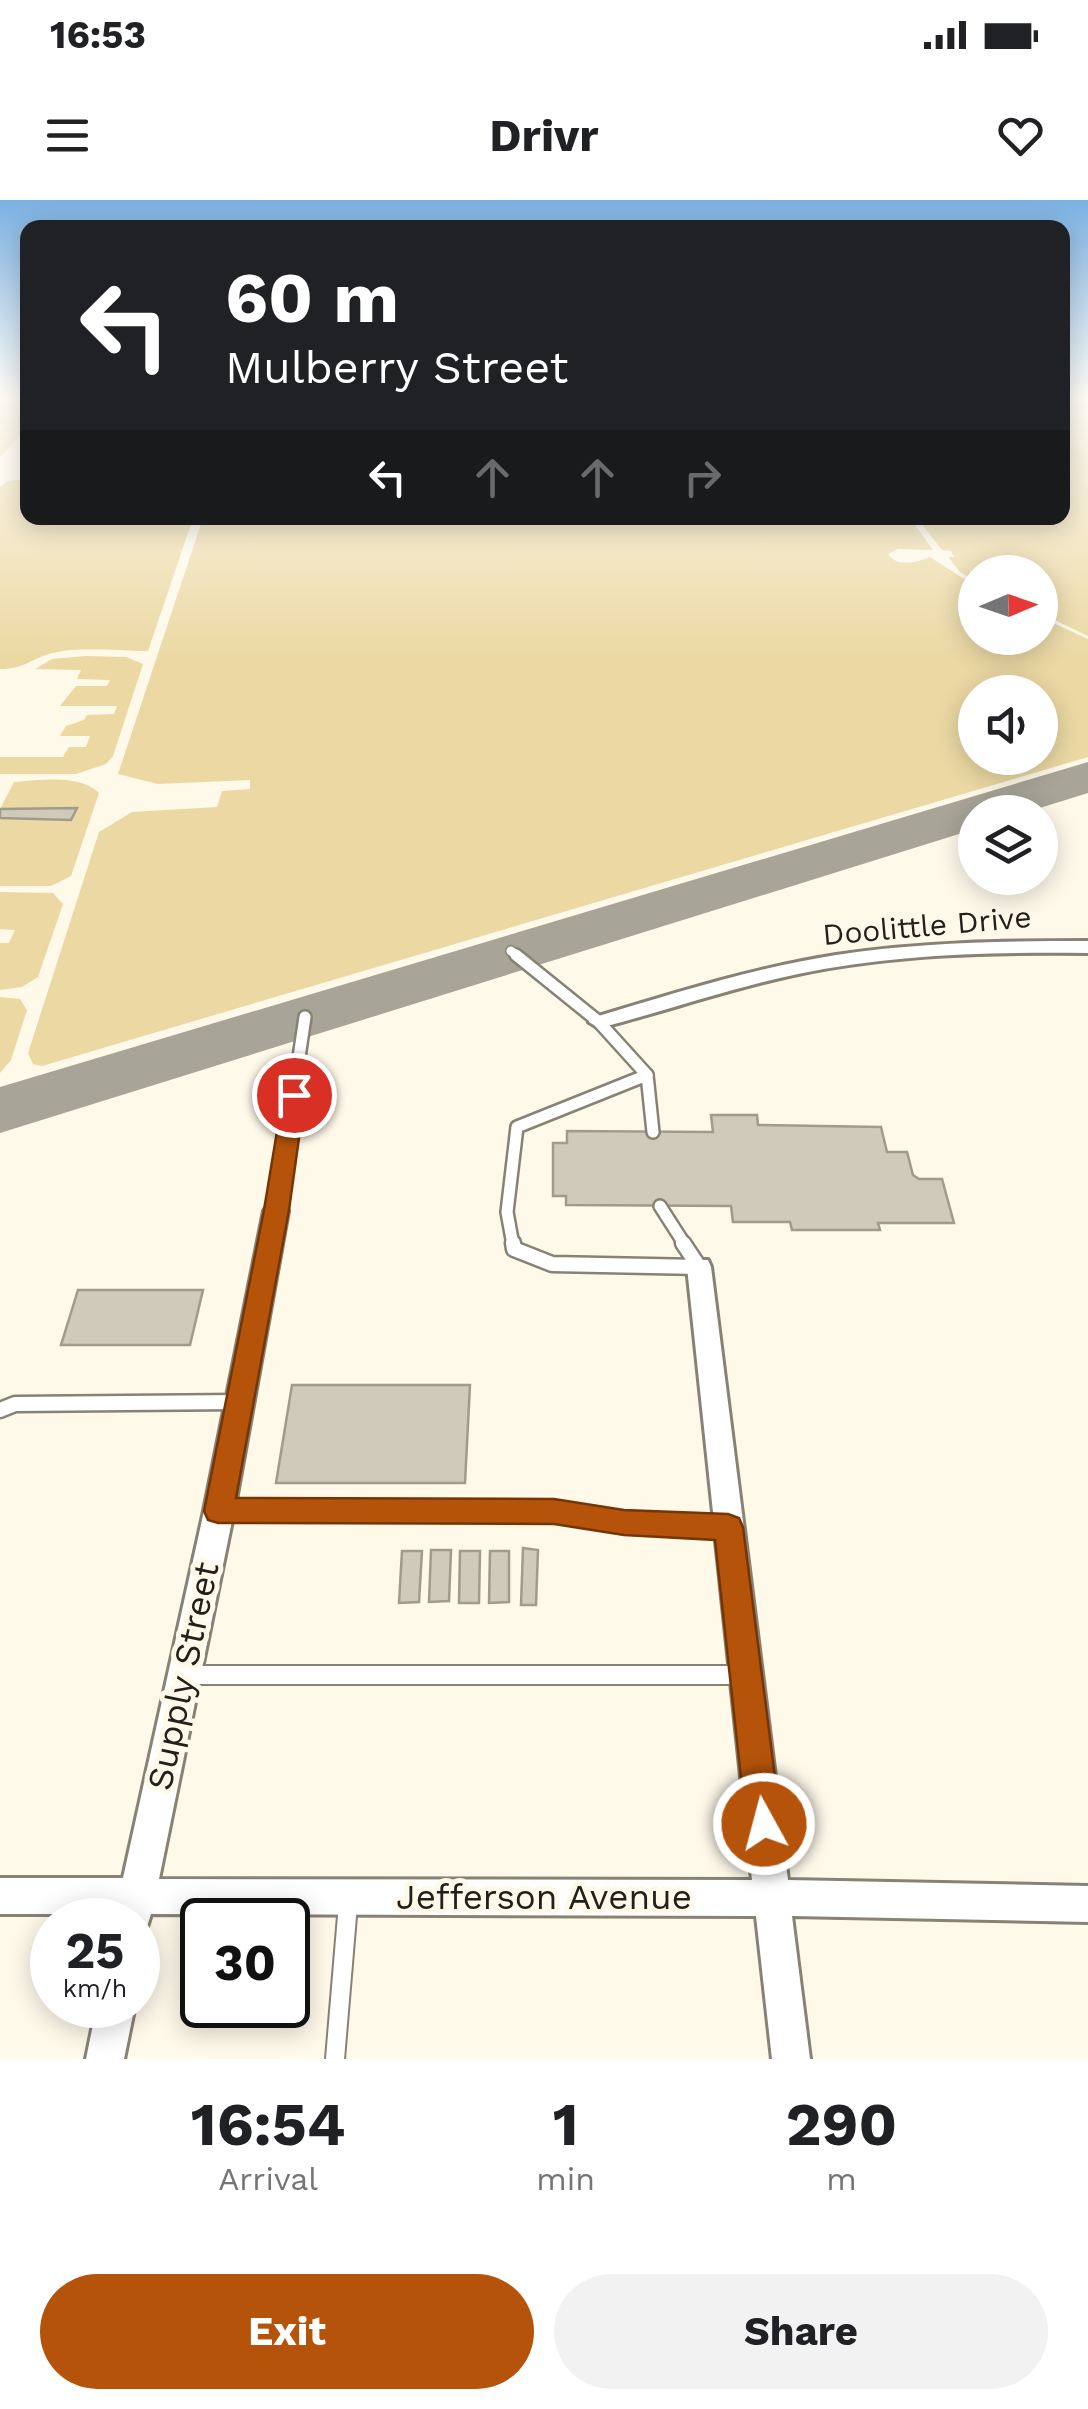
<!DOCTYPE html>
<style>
:root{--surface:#fff;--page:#f2f2f2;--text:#202124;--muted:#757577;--accent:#b45309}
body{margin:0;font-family:"Work Sans",sans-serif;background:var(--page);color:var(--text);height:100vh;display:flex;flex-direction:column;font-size:38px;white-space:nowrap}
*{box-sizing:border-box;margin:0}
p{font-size:32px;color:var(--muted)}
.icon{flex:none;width:55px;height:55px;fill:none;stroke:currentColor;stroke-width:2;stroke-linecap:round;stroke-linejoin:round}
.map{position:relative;height:1859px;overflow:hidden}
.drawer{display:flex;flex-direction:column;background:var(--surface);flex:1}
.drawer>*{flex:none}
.hud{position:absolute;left:20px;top:20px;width:1050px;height:305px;border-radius:20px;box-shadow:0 5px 25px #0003;background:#202124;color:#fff;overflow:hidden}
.needle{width:65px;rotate:88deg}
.fabs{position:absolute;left:958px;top:355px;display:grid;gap:20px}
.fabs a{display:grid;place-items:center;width:100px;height:100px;border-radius:50%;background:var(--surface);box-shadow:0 5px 25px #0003;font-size:50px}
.speed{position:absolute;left:30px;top:1698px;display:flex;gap:20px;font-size:50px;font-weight:700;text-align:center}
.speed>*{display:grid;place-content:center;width:130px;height:130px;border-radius:50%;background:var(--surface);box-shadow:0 5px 25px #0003;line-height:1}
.speed small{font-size:25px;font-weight:400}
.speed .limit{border:5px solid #111;border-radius:15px;background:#fff;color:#111}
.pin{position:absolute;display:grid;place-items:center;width:85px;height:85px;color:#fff;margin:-42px;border:5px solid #fff;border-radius:50%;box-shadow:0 2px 10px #0007}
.me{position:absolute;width:110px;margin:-55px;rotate:353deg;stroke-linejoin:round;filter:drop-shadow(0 0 8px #0008)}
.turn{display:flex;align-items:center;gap:35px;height:210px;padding:0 40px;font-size:45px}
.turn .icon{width:130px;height:130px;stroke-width:2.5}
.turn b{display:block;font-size:70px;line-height:85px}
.lanes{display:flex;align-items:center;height:95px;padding:0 40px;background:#0003;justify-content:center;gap:50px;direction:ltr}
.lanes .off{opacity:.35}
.eta{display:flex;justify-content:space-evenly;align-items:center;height:170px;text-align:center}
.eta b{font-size:60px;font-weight:700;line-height:70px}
.cta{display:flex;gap:20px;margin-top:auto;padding:20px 40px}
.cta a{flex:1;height:115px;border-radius:60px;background:var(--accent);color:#fff;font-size:40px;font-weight:700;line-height:115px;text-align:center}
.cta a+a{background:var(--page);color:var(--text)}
.status{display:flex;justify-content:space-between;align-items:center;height:70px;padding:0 50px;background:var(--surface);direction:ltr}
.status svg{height:28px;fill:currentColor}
header{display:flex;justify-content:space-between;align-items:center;height:130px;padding:0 40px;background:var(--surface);font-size:45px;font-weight:700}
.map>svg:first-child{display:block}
.green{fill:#ebd8a3;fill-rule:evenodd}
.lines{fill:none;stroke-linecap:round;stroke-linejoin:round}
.taxiway{fill:#a8a498;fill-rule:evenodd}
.building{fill:#d0cabb;stroke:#a09b8d;stroke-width:2.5}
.lane-far3-casing{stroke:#878274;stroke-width:12}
.lane-far2-casing{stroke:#878274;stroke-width:16}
.lane-far1-casing{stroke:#878274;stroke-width:19}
.lane-casing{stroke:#878274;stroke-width:22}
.street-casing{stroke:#878274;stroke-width:6}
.lane-far3{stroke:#fff;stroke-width:9}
.lane-far2{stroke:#fff;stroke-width:11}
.lane-far1{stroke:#fff;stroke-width:14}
.lane{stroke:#fff;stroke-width:18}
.street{fill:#fff;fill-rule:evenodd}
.route{fill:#b45309;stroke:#753606;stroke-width:2.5}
.labels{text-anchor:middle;stroke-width:10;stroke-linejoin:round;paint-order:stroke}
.street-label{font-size:30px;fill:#22201b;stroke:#fff9ea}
.near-street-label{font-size:35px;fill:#22201b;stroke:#fff9ea}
</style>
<div class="status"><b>16:53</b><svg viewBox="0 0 49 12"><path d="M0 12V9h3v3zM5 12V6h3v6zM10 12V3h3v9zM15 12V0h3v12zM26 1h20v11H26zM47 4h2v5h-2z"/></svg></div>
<header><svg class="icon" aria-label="menu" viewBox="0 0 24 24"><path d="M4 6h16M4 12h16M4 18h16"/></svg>Drivr<svg class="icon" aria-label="heart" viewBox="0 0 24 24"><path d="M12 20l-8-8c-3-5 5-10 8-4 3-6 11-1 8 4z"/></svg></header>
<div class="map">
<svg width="1088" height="1859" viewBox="0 0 1088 1859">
<rect width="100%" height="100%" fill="#fff9ea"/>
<g class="green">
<polygon points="0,199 28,199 27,228 0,257"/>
<polygon points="1063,199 1088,199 1088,436 1040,413 1040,372 975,372 975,381 960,372 948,357 954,357 951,351 942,350 917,318 1062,318"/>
<path d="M 27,279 L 28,318 L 193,318 L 148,451 C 117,451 82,446 52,453 C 30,459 25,469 0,469 L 0,287 L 7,281 Z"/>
<path d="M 203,318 L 910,318 L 933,350 L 898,349 L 888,354 C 897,368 918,362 930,357 L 975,386 L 975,438 L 1040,438 L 1040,417 L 1088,439 L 1088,557 L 42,866 L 33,864 L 28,853 L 99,632 L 132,612 L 217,607 L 222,591 L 250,589 L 250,580 L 158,584 L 118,574 ZM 1040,492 L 1040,558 L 975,558 L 975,492 Z"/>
<polygon points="86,456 126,457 143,464 113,556 106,564 76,574 0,574 0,557 63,557 69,547 86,547 90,536 60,536 66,526 84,520 87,515 114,514 117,506 60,506 76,486 107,486 110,480 77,479 81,470 35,469 52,459"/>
<path d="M 14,582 C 40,580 80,574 99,593 L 71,676 L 51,686 L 0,686 L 0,618 L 76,608 L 0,609 Z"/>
<polygon points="0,692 53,693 63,704 38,777 22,787 0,790 0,743 9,743 15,730 0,729"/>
<polygon points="0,797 20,799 27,810 11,860 0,873"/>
</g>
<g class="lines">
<polygon class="taxiway" points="1088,562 1088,593 1027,612 975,612 975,629 0,933 0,887"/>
</g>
<g class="building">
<polygon points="77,608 71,620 0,618 0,609"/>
<polygon points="711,915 757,915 758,925 881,927 887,952 907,952 913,975 919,979 942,979 954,1023 878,1023 880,1030 792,1030 790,1022 733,1022 731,1006 566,1005 566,996 553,996 553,943 567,943 567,931 713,932"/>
<polygon points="78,1090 203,1090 190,1145 61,1145"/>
<polygon points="292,1185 470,1185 465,1283 276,1283"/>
<polygon points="523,1348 538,1350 536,1405 521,1405"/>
<polygon points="431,1350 451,1350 449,1401 429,1402"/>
<polygon points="402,1351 422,1351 419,1402 399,1403"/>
<polygon points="460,1351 480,1351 479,1403 459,1403"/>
<polygon points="490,1351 509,1351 509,1402 489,1403"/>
</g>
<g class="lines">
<defs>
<polyline id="lane-far3" points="511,751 519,757"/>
<g id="lane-far2">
<polyline points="516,755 599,822 647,875 653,932"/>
<polyline points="660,1006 685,1045"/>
<polyline points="276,1011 305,817"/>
<polyline points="513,1045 507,1012 517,927 647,875"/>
</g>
<g id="lane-far1">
<polyline points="513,1043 514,1049 552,1064 699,1067"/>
<polyline points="683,1043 699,1067"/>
<polyline points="0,1210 15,1204 239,1202"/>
<polyline points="223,1311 554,1311 624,1322 728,1327"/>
</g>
<g id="lane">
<polyline points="188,1475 744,1475"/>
<polyline points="335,1859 348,1704"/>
</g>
<g id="street">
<path d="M 1088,741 L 1088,753 C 991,752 894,754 798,774 C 731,788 666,811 599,828 L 589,822 L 592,818 C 672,794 753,768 836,755 C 920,742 1004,741 1088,741 Z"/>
<polygon points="276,1002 284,1005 288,1011 234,1311 159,1679 752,1680 687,1067 690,1060 708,1060 711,1067 788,1680 1088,1686 1088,1722 792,1716 810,1859 772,1859 756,1716 151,1714 145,1733 138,1736 138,1720 114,1720 115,1714 0,1714 0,1678 123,1678 204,1311 264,1011 268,1005"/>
<polygon points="97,1805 135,1805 124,1859 86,1859"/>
</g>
</defs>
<use href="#lane-far3" class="lane-far3-casing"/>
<use href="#lane-far2" class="lane-far2-casing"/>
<use href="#lane-far1" class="lane-far1-casing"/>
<use href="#lane" class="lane-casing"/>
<use href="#street" class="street-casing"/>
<use href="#lane-far3" class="lane-far3"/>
<use href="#lane-far2" class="lane-far2"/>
<use href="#lane-far1" class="lane-far1"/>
<use href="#lane" class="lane"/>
<use href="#street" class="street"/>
</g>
<linearGradient id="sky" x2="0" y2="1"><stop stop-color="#7bb1e2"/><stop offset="0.43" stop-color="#fffcf6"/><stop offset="1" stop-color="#fffcf6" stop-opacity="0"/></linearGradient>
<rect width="1088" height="459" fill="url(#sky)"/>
<polygon class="route" points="294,888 305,895 289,1010 236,1298 554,1299 624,1310 728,1314 739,1318 743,1327 781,1624 776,1636 764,1641 751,1636 746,1624 715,1340 624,1335 554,1324 218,1323 208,1320 204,1311 264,1010 283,895"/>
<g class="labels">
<g class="street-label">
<text transform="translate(927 726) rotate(-5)" y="10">Doolittle Drive</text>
</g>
<g class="near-street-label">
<text transform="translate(183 1476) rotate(-78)" y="12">Supply Street</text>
<text x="544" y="1709">Jefferson Avenue</text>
</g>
</g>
</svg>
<div class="fabs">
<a><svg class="needle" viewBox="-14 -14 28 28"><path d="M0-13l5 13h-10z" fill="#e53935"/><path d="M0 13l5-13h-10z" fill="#757577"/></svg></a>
<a><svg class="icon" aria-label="sound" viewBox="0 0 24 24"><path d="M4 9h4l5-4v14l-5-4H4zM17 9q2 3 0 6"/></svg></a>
<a><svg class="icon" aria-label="layers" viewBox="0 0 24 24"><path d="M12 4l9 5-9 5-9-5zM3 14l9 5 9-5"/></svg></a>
</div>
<div class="speed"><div>25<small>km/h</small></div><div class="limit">30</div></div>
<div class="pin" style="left:294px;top:895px;background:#d93025"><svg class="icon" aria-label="arrive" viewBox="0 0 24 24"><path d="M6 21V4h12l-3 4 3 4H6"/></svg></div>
<svg class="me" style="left:764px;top:1624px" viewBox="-20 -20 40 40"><circle r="17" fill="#b45309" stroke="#fff" stroke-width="3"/><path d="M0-11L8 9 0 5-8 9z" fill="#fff"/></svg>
<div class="hud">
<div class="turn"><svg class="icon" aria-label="left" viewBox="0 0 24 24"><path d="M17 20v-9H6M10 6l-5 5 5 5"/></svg><div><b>60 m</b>Mulberry Street</div></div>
<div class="lanes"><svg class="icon" aria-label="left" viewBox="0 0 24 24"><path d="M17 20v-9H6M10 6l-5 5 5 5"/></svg><svg class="icon off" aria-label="ahead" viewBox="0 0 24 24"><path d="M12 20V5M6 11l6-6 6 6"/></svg><svg class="icon off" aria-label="ahead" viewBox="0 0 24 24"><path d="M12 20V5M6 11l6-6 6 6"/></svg><svg class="icon off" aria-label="right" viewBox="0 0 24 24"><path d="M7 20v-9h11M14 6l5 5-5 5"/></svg></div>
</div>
</div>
<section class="drawer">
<div class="eta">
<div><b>16:54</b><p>Arrival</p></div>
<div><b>1</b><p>min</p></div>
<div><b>290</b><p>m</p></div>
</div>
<div class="cta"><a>Exit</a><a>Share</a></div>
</section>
